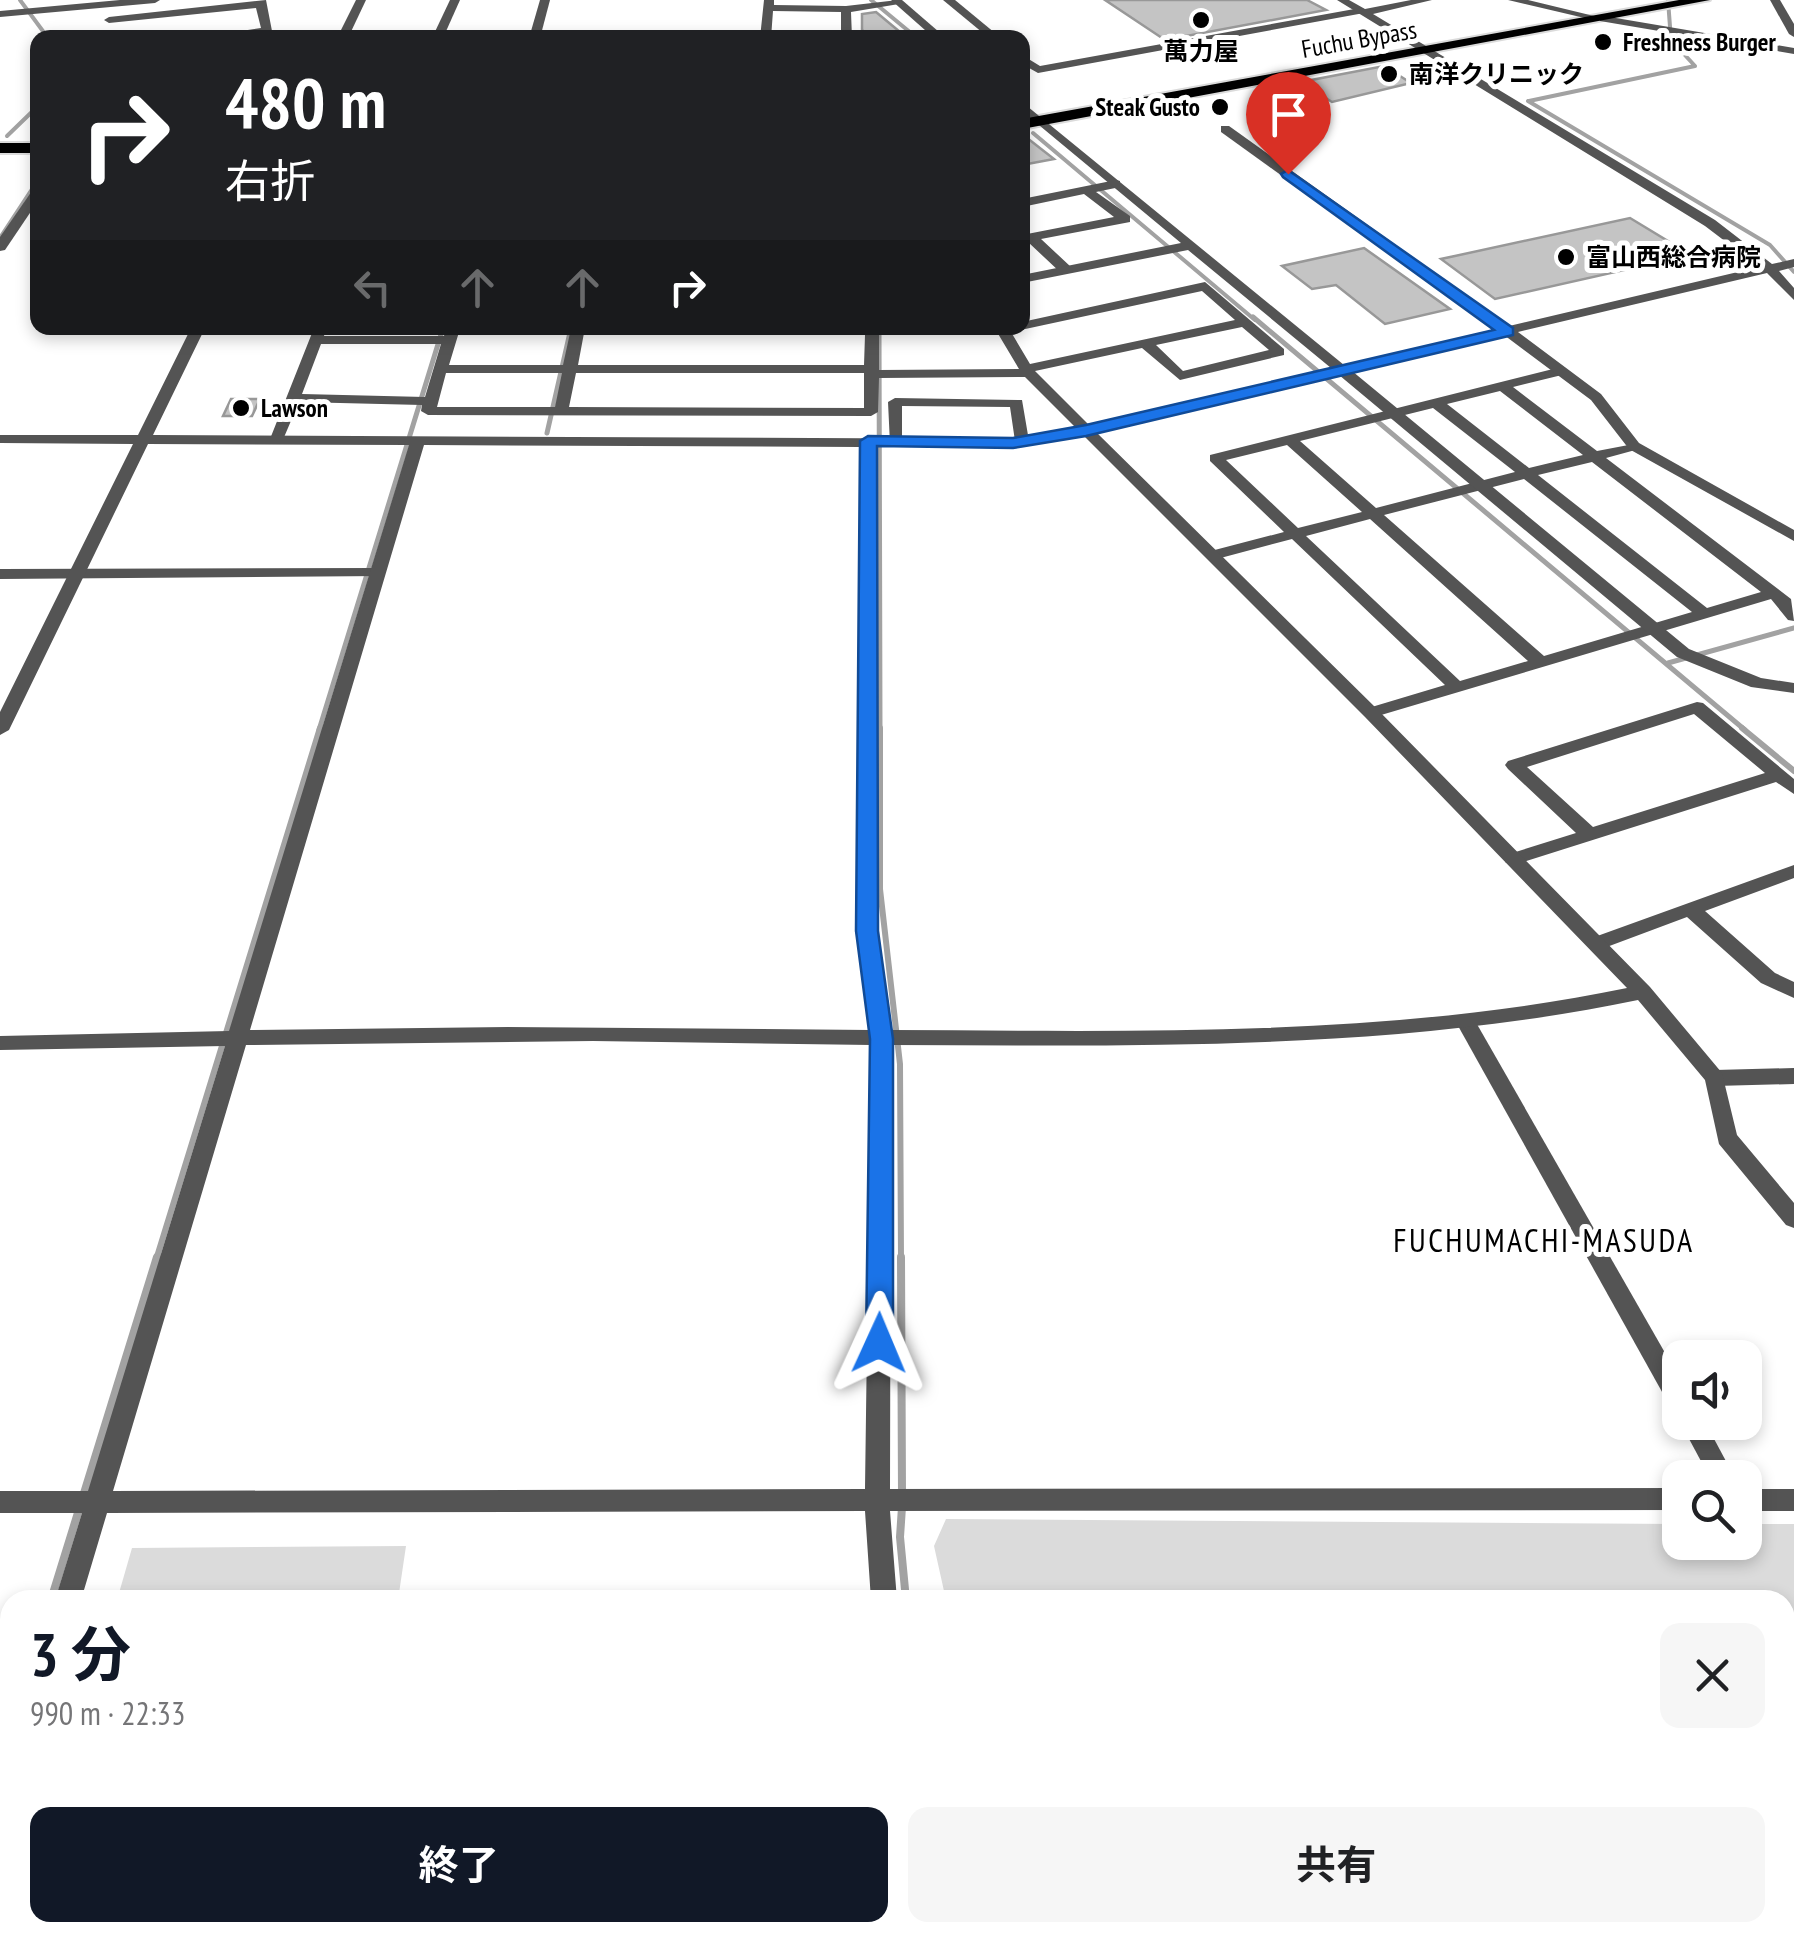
<!DOCTYPE html>
<html lang="ja">
<meta charset="utf-8">
<style>
:root{--surface:#fff;--page:#f6f6f6;--text:#202124;--muted:#757577;--accent:#111827}
body{margin:0;font-family:"PT Sans Narrow","Noto Sans JP",sans-serif;background:var(--page);color:var(--text);height:100vh;display:flex;flex-direction:column;font-size:38px;white-space:nowrap}
*{box-sizing:border-box;margin:0}
p{font-size:32px;color:var(--muted)}
.icon{flex:none;width:55px;height:55px;fill:none;stroke:currentColor;stroke-width:2;stroke-linecap:round;stroke-linejoin:round}
.map{position:relative;flex:1;overflow:hidden}
.details{position:absolute;left:0px;top:1590px;width:1795px;height:352px;display:flex;flex-direction:column;background:var(--surface);border-radius:30px 30px 0 0;box-shadow:0 5px 15px #0003}
.details>*{flex:none}
.banner{position:absolute;left:30px;top:30px;width:1000px;height:305px;border-radius:20px;box-shadow:0 5px 15px #0003;background:#202124;color:#fff;overflow:hidden}
.buttons{position:absolute;left:1662px;top:1340px;display:grid;gap:20px}
.buttons a{display:grid;place-items:center;width:100px;height:100px;border-radius:20px;background:var(--surface);box-shadow:0 5px 15px #0003;font-size:50px}
.pin{position:absolute;display:grid;place-items:center;width:85px;height:85px;color:#fff;margin:-102px -42px;border-radius:50% 50% 50% 0;rotate:-45deg;box-shadow:0 0 10px #0007}
.pin .icon{rotate:45deg}
.me{position:absolute;width:110px;margin:-55px;rotate:1deg;stroke-linejoin:round;filter:drop-shadow(0 0 8px #0008)}
.turn{display:flex;align-items:center;gap:35px;height:210px;padding:0 30px;font-size:45px}
.turn .icon{width:130px;height:130px;stroke-width:2.5}
.turn b{display:block;font-size:70px;line-height:85px}
.lanes{display:flex;align-items:center;height:95px;padding:0 30px;background:#0003;justify-content:center;gap:50px;direction:ltr}
.lanes .off{opacity:.35}
.round{display:grid;place-items:center;flex:none;width:105px;height:105px;border-radius:20px;background:var(--page)}
.summary{display:flex;align-items:center;justify-content:space-between;height:170px;padding:0 30px}
h1{font-size:60px;font-weight:700;line-height:75px;color:var(--accent)}
.primary-button{display:flex;gap:20px;margin-top:auto;padding:20px 30px}
.primary-button a{flex:1;height:115px;border-radius:20px;background:var(--accent);color:#fff;font-size:40px;font-weight:700;line-height:115px;text-align:center}
.primary-button a+a{background:var(--page);color:var(--text)}
.map>svg:first-child{display:block}
.green{fill:#dbdbdb}
.lines{fill:none;stroke-linecap:round;stroke-linejoin:round}
.stream-far3{stroke:#a2a2a2;stroke-width:4}
.stream-far2{stroke:#a2a2a2;stroke-width:5}
.stream-far1{stroke:#a2a2a2;stroke-width:6}
.stream{stroke:#a2a2a2;stroke-width:8}
.building{fill:#c4c4c4;stroke:#989898;stroke-width:2.5}
.trunk-casing{stroke:#dbdbdb;stroke-width:4}
.minor{fill:#545454;fill-rule:evenodd}
.tertiary{fill:#545454;fill-rule:evenodd}
.trunk{fill:#000;fill-rule:evenodd}
.route{fill:#1a73e8;stroke:#114b97;stroke-width:2.5}
.poi-dot{fill:#000;stroke:#fff;stroke-width:4}
.labels{text-anchor:middle;stroke-width:10;stroke-linejoin:round;paint-order:stroke}
.far-street-label{font-size:25px;fill:#000;stroke:#fff}
.far-poi-label{font-size:25px;font-weight:bold;fill:#000;stroke:#fff;text-anchor:start}
.neighbourhood-label{font-size:32px;letter-spacing:2.5px;fill:#000;stroke:#fff}
</style>
<div class="map">
<svg width="1794" height="1942" viewBox="0 0 1794 1942">
<rect width="100%" height="100%" fill="#fff"/>
<g class="green">
<polygon points="946,1519 1680,1524 1680,1542 1745,1542 1745,1524 1794,1524 1794,1942 1035,1942 1033,1933 1785,1932 1785,1600 946,1600 934,1546"/>
<polygon points="406,1546 398,1600 117,1600 132,1548"/>
</g>
<g class="lines">
<g class="stream-far3">
<polyline points="20,0 48,38"/>
<polyline points="871,0 917,38"/>
<polyline points="1528,101 1770,245 1794,272"/>
<polyline points="1529,101 1695,66 1671,40 1668,0"/>
<polyline points="1033,133 1255,320"/>
<polyline points="7,136 38,106"/>
<polyline points="0,153 38,153"/>
<polyline points="0,238 38,180"/>
</g>
<g class="stream-far2">
<polyline points="1253,317 1745,730"/>
<polyline points="879,328 880,730"/>
<polyline points="547,433 571,328"/>
<polyline points="1668,663 1794,628"/>
<polyline points="319,730 443,328"/>
</g>
<g class="stream-far1">
<polyline points="880,728 880,889 900,1064 901,1260"/>
<polyline points="1742,728 1794,771"/>
<polyline points="156,1260 320,728"/>
</g>
<g class="stream">
<polyline points="901,1257 902,1494"/>
<polyline points="902,1507 900,1537 906,1600"/>
<polyline points="51,1600 157,1257"/>
<polyline points="0,1768 10,1735"/>
<polyline points="998,1932 1001,1942"/>
</g>
</g>
<g class="building">
<polygon points="1105,0 1307,0 1326,10 1165,40"/>
<polygon points="876,12 900,32 872,37 862,30 862,14"/>
<polygon points="1384,66 1411,83 1332,102 1301,82"/>
<polygon points="1022,134 1054,159 1022,165"/>
<polygon points="1630,218 1691,255 1495,299 1441,259"/>
<polygon points="1364,248 1450,309 1385,324 1336,285 1312,289 1282,266"/>
<polygon points="231,399 260,399 252,416 223,416"/>
</g>
<g class="lines">
<defs>
<g id="trunk">
<polygon points="1679,0 1710,0 1022,129 1022,119"/>
<rect x="0" y="143" width="38" height="10"/>
</g>
</defs>
<use href="#trunk" class="trunk-casing"/>
<g class="minor">
<polygon points="120,0 160,0 155,3 0,17 0,11"/>
<polygon points="266,0 272,31 267,34 195,38 261,28 256,8 109,23 104,20 109,17"/>
<polygon points="450,0 460,0 443,38 432,38"/>
<polygon points="540,0 550,0 540,38 529,38"/>
<polygon points="764,0 774,0 774,5 846,6 898,0 905,3 851,12 852,38 841,38 841,12 773,11 771,38 760,38"/>
<polygon points="943,0 955,0 1001,38 989,38"/>
<polygon points="1508,0 1528,0 1594,16 1589,19"/>
<polygon points="1770,0 1780,0 1794,24 1794,37 1789,34"/>
<polygon points="1360,8 1364,9 1364,13 1038,73 1022,64 1022,55 1040,66"/>
<polygon points="1604,16 1794,48 1794,54 1600,21 1599,19"/>
<polygon points="1221,126 1229,126 1512,328 1512,334 1502,334 1221,132"/>
<polygon points="1116,180 1120,181 1120,187 1096,192 1130,216 1130,222 1041,239 1071,267 1071,273 1061,273 1028,242 1022,243 1022,235 1114,217 1084,194 1022,207 1022,199"/>
<polygon points="38,187 38,201 5,250 0,251 0,237 34,188"/>
<path d="M 1205,282 L 1284,349 L 1284,355 L 1180,380 L 1142,348 L 1035,371 L 1091,427 L 1093,430 L 1086,434 L 1081,433 L 1025,377 L 879,378 L 878,412 L 871,416 L 428,415 L 421,411 L 422,405 L 299,402 L 282,442 L 277,443 L 270,439 L 314,328 L 326,328 L 324,336 L 444,336 L 446,328 L 1022,328 L 1022,322 ZM 1202,291 L 1235,320 L 1030,364 L 1011,332 ZM 1242,327 L 1269,350 L 1183,371 L 1156,345 ZM 459,332 L 570,333 L 563,365 L 449,365 ZM 997,332 L 1019,369 L 879,370 L 879,335 ZM 584,333 L 865,335 L 864,365 L 578,365 ZM 321,344 L 441,344 L 425,397 L 302,394 ZM 446,373 L 562,373 L 555,407 L 437,407 ZM 576,373 L 864,373 L 864,408 L 569,407 Z"/>
<path d="M 1561,367 L 1568,371 L 1566,374 L 1513,387 L 1597,451 L 1639,443 L 1639,449 L 1606,458 L 1791,599 L 1794,621 L 1788,620 L 1771,599 L 1371,718 L 1362,713 L 1365,709 L 1445,685 L 1292,539 L 1213,560 L 1205,555 L 1207,552 L 1284,532 L 1210,461 L 1210,455 ZM 1500,391 L 1583,455 L 1529,468 L 1447,404 ZM 1433,408 L 1515,472 L 1376,508 L 1300,441 ZM 1287,445 L 1362,512 L 1298,528 L 1226,460 ZM 1592,462 L 1761,592 L 1707,608 L 1538,475 ZM 1524,479 L 1692,612 L 1544,656 L 1384,515 ZM 1370,519 L 1528,661 L 1460,681 L 1306,536 Z"/>
<polygon points="895,398 1022,400 1029,441 1022,445 1015,441 1010,407 902,406 902,441 900,444 890,444 888,402"/>
<polygon points="377,568 383,570 383,576 0,579 0,569"/>
<path d="M 1697,702 L 1703,703 L 1794,779 L 1794,794 L 1776,782 L 1520,863 L 1506,863 L 1504,859 L 1506,855 L 1576,833 L 1508,769 L 1505,765 L 1508,761 ZM 1694,714 L 1765,773 L 1593,827 L 1527,767 Z"/>
<polygon points="1794,865 1794,878 1705,911 1775,973 1794,982 1794,998 1761,983 1687,917 1596,951 1586,944 1589,939"/>
<polygon points="1467,1017 1474,1019 1680,1379 1680,1411 1671,1408 1457,1024"/>
<polygon points="1794,1068 1794,1084 1715,1086 1708,1083 1704,1078 1708,1073 1715,1070"/>
<polygon points="1680,1422 1705,1422 1735,1478 1710,1478"/>
</g>
<g class="tertiary">
<polygon points="356,0 366,0 348,38 337,38"/>
<polygon points="891,0 902,0 946,38 934,38"/>
<path d="M 1337,0 L 1349,0 L 1365,9 L 1411,0 L 1432,0 L 1373,14 L 1715,220 L 1772,264 L 1794,259 L 1794,267 L 1779,271 L 1794,288 L 1794,300 L 1767,273 L 1518,332 L 1601,394 L 1639,443 L 1794,530 L 1794,541 L 1629,449 L 1591,400 L 1504,335 L 1352,371 L 1689,649 L 1761,678 L 1794,683 L 1794,693 L 1751,687 L 1677,657 L 1339,375 L 1096,432 L 1377,709 L 1650,987 L 1722,1073 L 1737,1135 L 1794,1203 L 1794,1228 L 1786,1225 L 1719,1144 L 1705,1080 L 1638,1000 C 1393,1051 1141,1046 891,1045 L 890,1489 L 1680,1488 L 1680,1510 L 890,1511 L 897,1600 L 871,1600 L 865,1511 L 107,1513 L 81,1600 L 55,1600 L 82,1513 L 0,1513 L 0,1491 L 88,1491 L 225,1046 L 0,1050 L 0,1036 L 229,1031 L 409,445 L 148,444 L 9,730 L 0,735 L 0,712 L 133,444 L 0,443 L 0,435 L 138,435 L 191,328 L 205,328 L 153,435 L 1013,439 L 1086,426 L 1331,368 L 1188,250 L 1022,283 L 1022,275 L 1181,243 L 1022,111 L 1022,102 L 1344,365 L 1759,267 L 1705,226 ZM 1083,435 L 1365,717 L 1627,988 C 1385,1038 1136,1031 890,1030 L 877,931 L 875,447 L 1013,447 ZM 424,445 L 861,447 L 857,931 L 870,1030 L 508,1027 L 250,1030 ZM 593,1041 L 871,1045 L 865,1489 L 113,1491 L 246,1045 Z"/>
<rect x="1745" y="1489" width="49" height="22"/>
<polygon points="10,1781 10,1839 0,1843 0,1786"/>
<rect x="0" y="1863" width="10" height="28"/>
<polygon points="955,1932 985,1932 986,1942 956,1942"/>
</g>
<use href="#trunk" class="trunk"/>
</g>
<polygon class="route" points="1288,170 1513,328 1513,335 1086,436 1013,448 877,446 878,931 893,1039 893,1343 889,1351 879,1354 870,1351 866,1343 870,1039 856,931 860,441 868,436 1013,438 1086,425 1494,330 1283,177 1281,174"/>
<g class="poi-dot">
<circle cx="1201" cy="20" r="10"/>
<circle cx="1603" cy="42" r="10"/>
<circle cx="1389" cy="74" r="10"/>
<circle cx="1220" cy="107" r="10"/>
<circle cx="1566" cy="257" r="10"/>
<circle cx="241" cy="408" r="10"/>
</g>
<g class="labels">
<g class="far-street-label">
<text transform="translate(1359 39) rotate(-10)" y="9">Fuchu Bypass</text>
</g>
<g class="far-poi-label">
<text x="1623" y="51">Freshness Burger</text>
<text x="1201" y="60" text-anchor="middle">萬力屋</text>
<text x="1409" y="83">南洋クリニック</text>
<text x="1200" y="116" text-anchor="end">Steak Gusto</text>
<text x="1586" y="266">富山西総合病院</text>
<text x="261" y="417">Lawson</text>
</g>
<g class="neighbourhood-label">
<text x="1544" y="1252">FUCHUMACHI-MASUDA</text>
</g>
</g>
</svg>
<div class="buttons">
<a><svg class="icon" aria-label="sound" viewBox="0 0 24 24"><path d="M4 9h4l5-4v14l-5-4H4zM17 9q2 3 0 6"/></svg></a>
<a><svg class="icon" aria-label="search" viewBox="0 0 24 24"><circle cx="10" cy="10" r="6"/><path d="M15 15l6 6"/></svg></a>
</div>
<div class="pin" style="left:1288px;top:174px;background:#d93025"><svg class="icon" aria-label="arrive" viewBox="0 0 24 24"><path d="M6 21V4h12l-3 4 3 4H6"/></svg></div>
<svg class="me" style="left:879px;top:1343px" viewBox="-20 -20 40 40"><path d="M0-17L14 15 0 8-14 15z" fill="#1a73e8" stroke="#fff" stroke-width="4"/></svg>
<div class="banner">
<div class="turn"><svg class="icon" aria-label="right" viewBox="0 0 24 24"><path d="M7 20v-9h11M14 6l5 5-5 5"/></svg><div><b>480 m</b>右折</div></div>
<div class="lanes"><svg class="icon off" aria-label="left" viewBox="0 0 24 24"><path d="M17 20v-9H6M10 6l-5 5 5 5"/></svg><svg class="icon off" aria-label="ahead" viewBox="0 0 24 24"><path d="M12 20V5M6 11l6-6 6 6"/></svg><svg class="icon off" aria-label="ahead" viewBox="0 0 24 24"><path d="M12 20V5M6 11l6-6 6 6"/></svg><svg class="icon" aria-label="right" viewBox="0 0 24 24"><path d="M7 20v-9h11M14 6l5 5-5 5"/></svg></div>
</div>
<section class="details">
<div class="summary"><div><h1>3 分</h1><p>990 m · 22:33</p></div><a class="round"><svg class="icon" aria-label="close" viewBox="0 0 24 24"><path d="M6 6l12 12M18 6L6 18"/></svg></a></div>
<div class="primary-button"><a>終了</a><a>共有</a></div>
</section>
</div>
